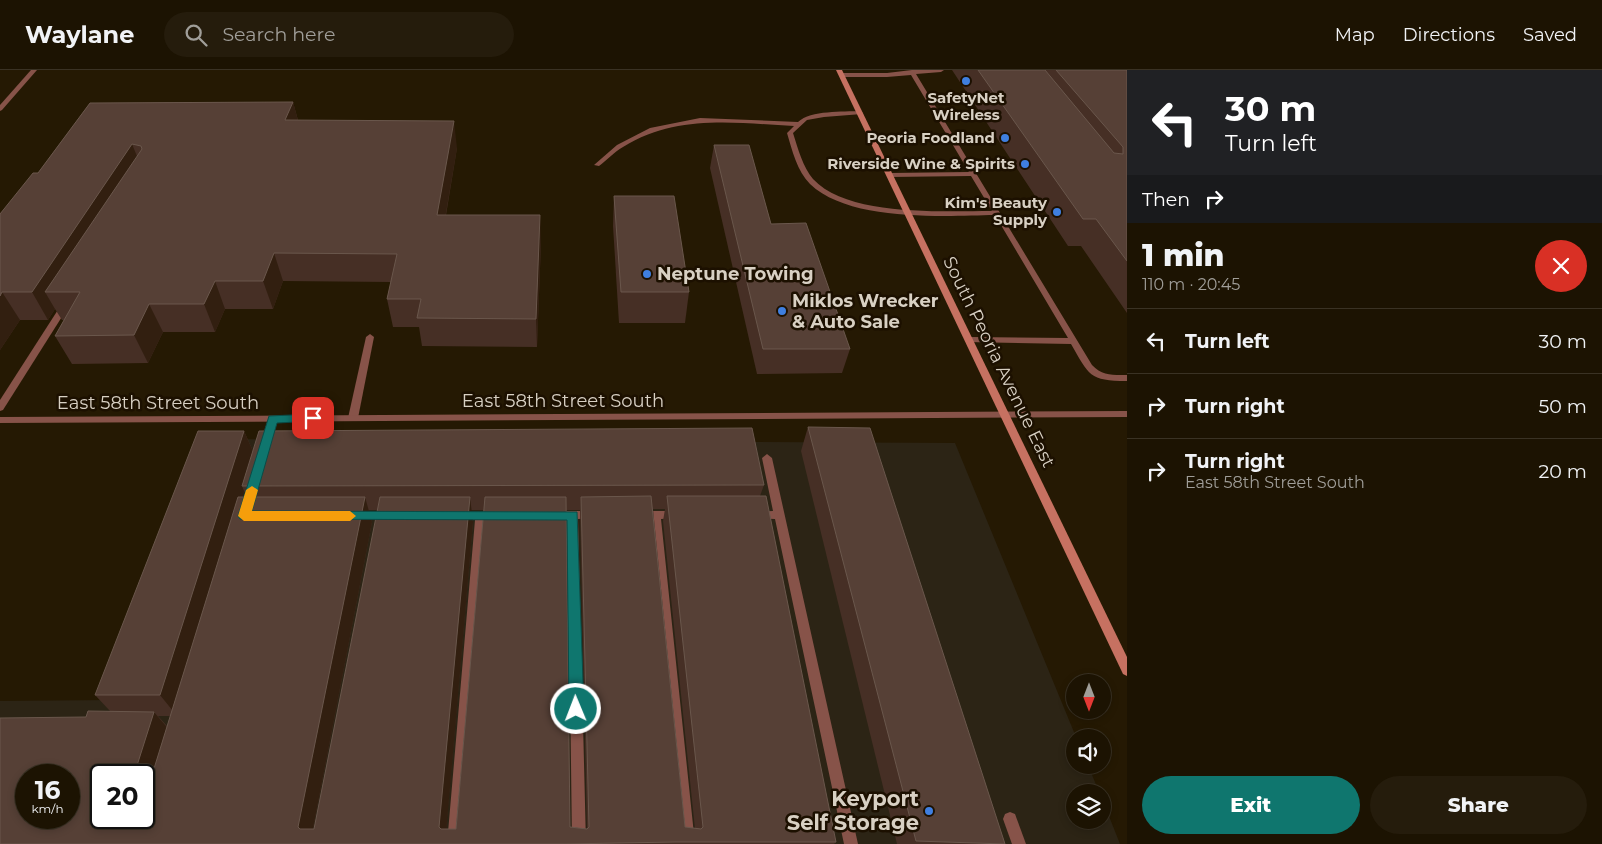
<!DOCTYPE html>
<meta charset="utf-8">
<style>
:root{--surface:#1c1302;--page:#251c0c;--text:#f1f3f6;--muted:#a09e99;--line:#3a3224;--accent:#0f766e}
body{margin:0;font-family:Montserrat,sans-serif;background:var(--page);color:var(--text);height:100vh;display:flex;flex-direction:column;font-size:19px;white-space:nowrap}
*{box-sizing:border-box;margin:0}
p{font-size:16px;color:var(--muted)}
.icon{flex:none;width:28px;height:28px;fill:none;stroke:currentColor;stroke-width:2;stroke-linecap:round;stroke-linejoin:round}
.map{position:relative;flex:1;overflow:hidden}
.details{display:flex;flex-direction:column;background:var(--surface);width:475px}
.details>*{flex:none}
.guide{background:#202124;color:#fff;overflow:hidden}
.needle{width:32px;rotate:180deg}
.tools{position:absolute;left:1066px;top:604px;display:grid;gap:10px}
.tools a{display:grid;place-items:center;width:45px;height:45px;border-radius:50%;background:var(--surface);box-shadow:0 2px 8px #0003,0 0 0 1px var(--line);font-size:25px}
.speed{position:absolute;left:15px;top:694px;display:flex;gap:10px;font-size:25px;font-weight:700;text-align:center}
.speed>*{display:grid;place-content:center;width:65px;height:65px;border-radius:50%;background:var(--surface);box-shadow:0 2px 8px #0003,0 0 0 1px var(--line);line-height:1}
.speed small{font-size:12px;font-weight:400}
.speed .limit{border:2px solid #111;border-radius:8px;background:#fff;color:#111}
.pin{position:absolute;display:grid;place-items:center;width:42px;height:42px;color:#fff;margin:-21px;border-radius:10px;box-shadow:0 2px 8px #0006}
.me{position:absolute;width:55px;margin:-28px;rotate:359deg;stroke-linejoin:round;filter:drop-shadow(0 0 4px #0008)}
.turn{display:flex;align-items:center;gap:18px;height:105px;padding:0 15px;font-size:22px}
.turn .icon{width:65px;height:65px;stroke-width:2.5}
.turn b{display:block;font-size:35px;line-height:42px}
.then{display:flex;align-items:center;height:48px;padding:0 15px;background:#0003;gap:10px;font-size:19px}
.round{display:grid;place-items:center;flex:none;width:52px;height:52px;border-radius:26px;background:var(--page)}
.summary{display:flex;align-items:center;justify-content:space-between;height:85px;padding:0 15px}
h1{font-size:30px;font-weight:800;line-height:38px}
.cta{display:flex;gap:10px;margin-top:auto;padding:10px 15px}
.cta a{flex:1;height:58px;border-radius:30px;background:var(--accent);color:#fff;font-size:20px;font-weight:800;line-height:58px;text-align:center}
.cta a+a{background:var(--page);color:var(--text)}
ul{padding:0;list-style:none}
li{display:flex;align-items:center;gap:15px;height:65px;padding:0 15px;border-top:1px solid var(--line)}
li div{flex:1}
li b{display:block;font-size:19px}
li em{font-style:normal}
header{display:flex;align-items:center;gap:30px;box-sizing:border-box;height:70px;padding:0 25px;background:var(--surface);border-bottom:1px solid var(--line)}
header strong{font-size:24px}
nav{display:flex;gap:28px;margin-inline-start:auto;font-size:18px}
.search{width:350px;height:45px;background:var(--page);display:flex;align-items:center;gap:12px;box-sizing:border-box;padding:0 18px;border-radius:28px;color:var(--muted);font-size:19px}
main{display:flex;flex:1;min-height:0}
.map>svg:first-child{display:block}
.industrial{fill:#2c2415;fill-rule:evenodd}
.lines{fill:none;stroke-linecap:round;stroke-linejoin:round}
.service{fill:#875349;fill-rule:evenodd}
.minor{fill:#875349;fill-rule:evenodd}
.secondary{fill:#c67161;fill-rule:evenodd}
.wall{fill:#462f25;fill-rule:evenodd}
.shaded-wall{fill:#321f10}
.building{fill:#564036;stroke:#6a574c;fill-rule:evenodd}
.route{fill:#0f766e;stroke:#0a4d48}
.slow{fill:#f59e0b}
.shop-dot{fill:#3f7fe0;stroke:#1c1000;stroke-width:2}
.labels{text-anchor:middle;stroke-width:5;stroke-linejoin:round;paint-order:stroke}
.far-poi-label{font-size:15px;font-weight:bold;fill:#d8d0c3;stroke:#1c1000;text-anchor:end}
.poi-label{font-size:18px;font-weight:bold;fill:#d8d0c3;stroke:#1c1000;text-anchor:start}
.street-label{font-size:18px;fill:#d8d0c3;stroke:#1c1000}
.near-poi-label{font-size:21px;font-weight:bold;fill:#d8d0c3;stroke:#1c1000;text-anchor:end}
</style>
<header>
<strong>Waylane</strong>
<div class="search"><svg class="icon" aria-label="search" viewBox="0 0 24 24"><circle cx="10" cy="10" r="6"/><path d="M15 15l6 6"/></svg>Search here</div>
<nav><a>Map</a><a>Directions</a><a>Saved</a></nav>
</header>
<main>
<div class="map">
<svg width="1127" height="774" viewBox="0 0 1127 774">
<rect width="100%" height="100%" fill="#251903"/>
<path class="industrial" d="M 209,369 L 955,373 L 1076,667 L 1075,695 L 1088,695 L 1099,722 L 1075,722 L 1075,750 L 1102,750 L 1103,731 L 1120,774 L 0,774 L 0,631 L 113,630 ZM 26,705 L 69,705 L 69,748 L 26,748 ZM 101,705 L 144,705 L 144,748 L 101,748 Z"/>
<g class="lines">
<g class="service">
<path d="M 912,0 L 944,0 L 941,2 L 916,4 L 1092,295 C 1102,306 1113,305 1127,305 L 1127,311 C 1089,311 1089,305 1071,274 L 966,272 L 965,270 L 969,267 L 1068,268 L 995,145 C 943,146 850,152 810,114 C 797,101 792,80 787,63 L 794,56 C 734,53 677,44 623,77 C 614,82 607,90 599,96 L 594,95 L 617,75 L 650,58 L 700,48 L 798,52 C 811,40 843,42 860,41 L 863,43 L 862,44 L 824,47 L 807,50 L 793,63 C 798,79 803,97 813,109 C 848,147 944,141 992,141 L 971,106 L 890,107 L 886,105 L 890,103 L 969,102 L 911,5 L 887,7 L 842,7 L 839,5 L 842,3 L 887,3 Z"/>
<polygon points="370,264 374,267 358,348 353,351 348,348 366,267"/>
<polygon points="273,346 278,349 271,373 266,377 261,373 268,349"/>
<polygon points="767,384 772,388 858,774 844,774 775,449 754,448 753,445 754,442 773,441 762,388"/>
<polygon points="553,441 594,441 598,442 599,445 598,448 578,449 586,774 572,774 568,449 549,448 548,445 549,442"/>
<polygon points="641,441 676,441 680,442 681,445 680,448 661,449 695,774 681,774 650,449 637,448 636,445 637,442"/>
<polygon points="461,442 496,442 500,443 501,446 500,449 486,450 461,774 447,774 475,450 457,449 456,446 457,443"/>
<polygon points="1010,742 1015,744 1026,774 1012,774 1003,749 1005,744"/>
</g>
<g class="minor">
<polygon points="31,0 37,0 2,40 0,41 0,35"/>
<polygon points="66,231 70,234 3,340 0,341 0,330 63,232"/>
<polygon points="1127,341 1127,347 0,353 0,347"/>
</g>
<polygon class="secondary" points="836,0 842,0 1127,587 1127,606 1123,604"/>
</g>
<g class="wall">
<polygon points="952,0 1127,0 1127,243 1081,176 1068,176"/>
<polygon points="293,32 298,50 457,78 446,145 541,173 537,277 422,276 419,257 393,257 387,229 391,212 283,211 273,239 225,239 215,262 163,262 148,293 72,294 55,266 64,250 62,250 55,239 48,250 20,250 0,280 0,144 38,103 90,33"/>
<polygon points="714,75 771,154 850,279 842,303 757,304 710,98"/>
<polygon points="614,126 689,222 685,253 619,253 613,156"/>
<polygon points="808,357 1005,774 897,774 801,381"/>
<path d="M 244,361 L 253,381 L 764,415 L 760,426 L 836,772 L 834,774 L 0,774 L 86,647 L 110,641 L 95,625 ZM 244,421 L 248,427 L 242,427 ZM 653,439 L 665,439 L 663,451 L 695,759 L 685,757 ZM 368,440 L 378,440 L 314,759 L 313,759 L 372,452 ZM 471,440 L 484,440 L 456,759 L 446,759 L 473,452 ZM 566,440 L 580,440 L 587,759 L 570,757 ZM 158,646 L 170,646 L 167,656 Z"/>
</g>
<g class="shaded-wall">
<polygon points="293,32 300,58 285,50"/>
<polygon points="454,51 457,78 441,172 437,145"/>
<polygon points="132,74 143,101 45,222 55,239 48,250 32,222"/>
<polygon points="540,145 541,173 537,277 536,249"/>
<polygon points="274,183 283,211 273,239 263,211"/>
<polygon points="215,211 225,239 215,262 204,234"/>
<polygon points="2,222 20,250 0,280 0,226"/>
<polygon points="149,234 163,262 148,293 134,265"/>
<polygon points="244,361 255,386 242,416 244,421 177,646 160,625"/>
<polygon points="365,427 372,452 310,774 298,757"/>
<polygon points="470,427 473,452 445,774 439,757"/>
<polygon points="154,642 171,662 138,773 119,759 117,757 120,748 144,748 144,705 134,705"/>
</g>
<g class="building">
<polygon points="978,0 1045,0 1114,83 1123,84 1123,77 1056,0 1127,0 1127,191 1096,149 1083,149"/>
<polygon points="293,32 285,50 454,51 437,145 540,145 536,249 417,248 421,229 387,229 397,184 274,183 263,211 215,211 204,234 149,234 134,265 55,266 80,222 45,222 142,79 141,76 132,74 32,222 2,222 0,226 0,144 33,103 38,103 90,33"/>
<polygon points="714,75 749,75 771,154 806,153 850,279 763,279"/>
<polygon points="614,126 674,126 689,222 621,222"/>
<polygon points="808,357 870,358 1005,774 916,771"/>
<polygon points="752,358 764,415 242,416 259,361"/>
<polygon points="198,361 244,361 160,625 95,625"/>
<path d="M 651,426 L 685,757 L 701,759 L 703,757 L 667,426 L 766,426 L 836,772 L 675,772 L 564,774 L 0,774 L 0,648 L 86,647 L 88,641 L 154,642 L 134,705 L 101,705 L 101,748 L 120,748 L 117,757 L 119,759 L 135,759 L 139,748 L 144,748 L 144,731 L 238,427 L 365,427 L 298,757 L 300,759 L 314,759 L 380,427 L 470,427 L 439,757 L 441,759 L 456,759 L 485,427 L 566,427 L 570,757 L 587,759 L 589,757 L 581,427 ZM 26,705 L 69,705 L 69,748 L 26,748 Z"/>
</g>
<polygon class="route" points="313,344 318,348 317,351 277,353 252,441 577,442 584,639 581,643 576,645 571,643 569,639 567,450 240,449 238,446 269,346"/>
<polygon class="slow" points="252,416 258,420 252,441 350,441 356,446 350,451 244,451 238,446 246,420"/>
<g class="shop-dot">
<circle cx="966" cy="11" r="5"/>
<circle cx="1005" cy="68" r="5"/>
<circle cx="1025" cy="94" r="5"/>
<circle cx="1057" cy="142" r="5"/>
<circle cx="647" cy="204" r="5"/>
<circle cx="782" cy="241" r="5"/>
<circle cx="929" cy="741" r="5"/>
</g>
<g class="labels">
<g class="far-poi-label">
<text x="966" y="33" text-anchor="middle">SafetyNet<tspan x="966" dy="17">Wireless</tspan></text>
<text x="995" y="73">Peoria Foodland</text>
<text x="1015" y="99">Riverside Wine &amp; Spirits</text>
<text x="1047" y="138">Kim's Beauty<tspan x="1047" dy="17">Supply</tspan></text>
</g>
<g class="poi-label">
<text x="657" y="210">Neptune Towing</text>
<text x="792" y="237">Miklos Wrecker<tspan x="792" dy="21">&amp; Auto Sale</tspan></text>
</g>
<g class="street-label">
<text transform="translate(999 292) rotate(64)" y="6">South Peoria Avenue East</text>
<text x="563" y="337">East 58th Street South</text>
<text x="158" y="339">East 58th Street South</text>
</g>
<g class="near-poi-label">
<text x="919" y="736">Keyport<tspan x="919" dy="24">Self Storage</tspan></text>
</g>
</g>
</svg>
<div class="tools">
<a><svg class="needle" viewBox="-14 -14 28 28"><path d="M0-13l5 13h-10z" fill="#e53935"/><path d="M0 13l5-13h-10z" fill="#a09e99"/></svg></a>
<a><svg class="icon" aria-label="sound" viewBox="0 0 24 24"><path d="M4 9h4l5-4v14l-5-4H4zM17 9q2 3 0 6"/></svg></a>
<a><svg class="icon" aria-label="layers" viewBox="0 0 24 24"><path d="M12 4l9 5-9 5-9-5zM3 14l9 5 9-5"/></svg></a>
</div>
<div class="speed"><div>16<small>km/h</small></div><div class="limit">20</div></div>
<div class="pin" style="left:313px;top:348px;background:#d93025"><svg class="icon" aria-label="arrive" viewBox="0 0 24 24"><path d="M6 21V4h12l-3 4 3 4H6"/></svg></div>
<svg class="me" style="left:576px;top:639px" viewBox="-20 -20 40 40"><circle r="17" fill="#0f766e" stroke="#fff" stroke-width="3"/><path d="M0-11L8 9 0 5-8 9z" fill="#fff"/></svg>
</div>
<section class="details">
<div class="guide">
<div class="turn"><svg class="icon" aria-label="left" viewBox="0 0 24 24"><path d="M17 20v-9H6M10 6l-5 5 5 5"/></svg><div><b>30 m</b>Turn left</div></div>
<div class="then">Then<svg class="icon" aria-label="right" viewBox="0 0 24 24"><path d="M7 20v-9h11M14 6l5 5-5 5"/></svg></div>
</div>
<div class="summary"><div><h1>1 min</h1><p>110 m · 20:45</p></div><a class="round" style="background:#d93025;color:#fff"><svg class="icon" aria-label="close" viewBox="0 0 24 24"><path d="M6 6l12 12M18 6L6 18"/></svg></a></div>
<ul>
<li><svg class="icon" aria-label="left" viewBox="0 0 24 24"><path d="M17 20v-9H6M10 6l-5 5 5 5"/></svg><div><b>Turn left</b></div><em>30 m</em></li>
<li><svg class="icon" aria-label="right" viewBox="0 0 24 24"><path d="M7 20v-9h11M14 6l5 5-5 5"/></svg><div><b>Turn right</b></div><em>50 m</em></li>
<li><svg class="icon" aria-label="right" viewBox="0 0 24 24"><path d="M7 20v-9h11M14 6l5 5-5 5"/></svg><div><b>Turn right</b><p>East 58th Street South</p></div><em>20 m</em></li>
</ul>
<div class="cta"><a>Exit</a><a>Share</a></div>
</section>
</main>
